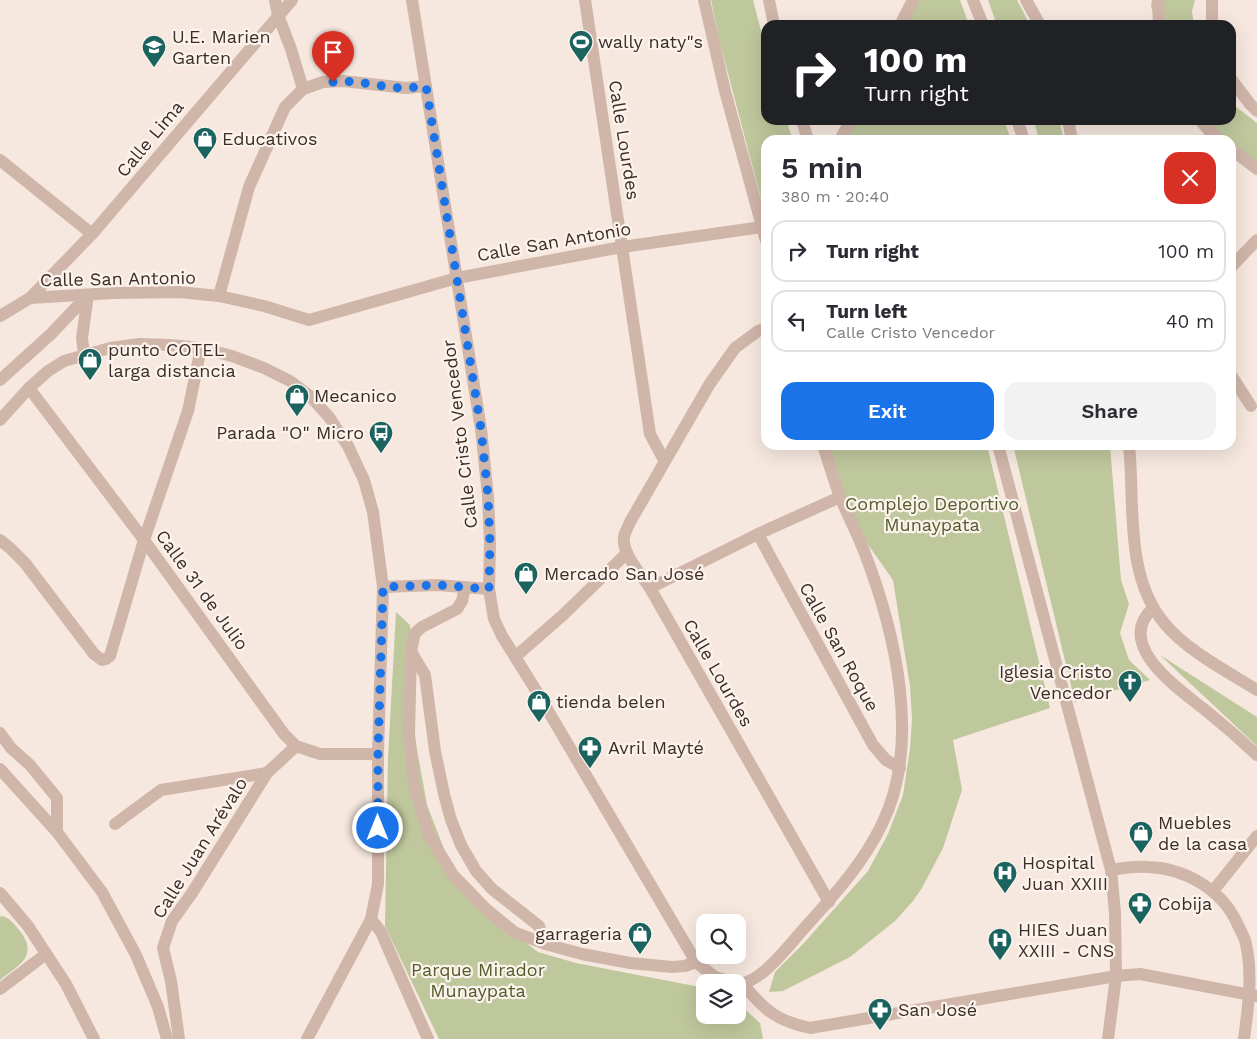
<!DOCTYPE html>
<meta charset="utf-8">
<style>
:root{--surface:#fff;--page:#f2f2f3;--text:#2b2b33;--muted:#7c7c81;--line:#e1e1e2;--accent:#1a73e8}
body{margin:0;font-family:"Work Sans",sans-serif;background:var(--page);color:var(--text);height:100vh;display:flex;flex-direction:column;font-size:19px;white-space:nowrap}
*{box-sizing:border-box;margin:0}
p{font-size:16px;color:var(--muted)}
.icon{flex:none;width:28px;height:28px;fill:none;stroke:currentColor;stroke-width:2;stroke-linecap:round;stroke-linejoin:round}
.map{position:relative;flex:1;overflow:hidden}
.details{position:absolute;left:761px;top:135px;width:475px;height:315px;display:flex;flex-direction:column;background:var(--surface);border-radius:15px;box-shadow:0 5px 20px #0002}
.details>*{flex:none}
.guide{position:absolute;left:761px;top:20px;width:475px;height:105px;border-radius:15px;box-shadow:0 5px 20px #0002;background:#202124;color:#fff;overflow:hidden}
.controls{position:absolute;left:696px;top:914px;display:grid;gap:10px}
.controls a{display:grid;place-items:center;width:50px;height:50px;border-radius:10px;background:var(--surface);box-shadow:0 5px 20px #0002;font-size:25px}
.pin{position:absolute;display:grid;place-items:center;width:42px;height:42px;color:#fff;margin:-51px -21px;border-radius:50% 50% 50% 0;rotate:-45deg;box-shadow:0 0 5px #0007}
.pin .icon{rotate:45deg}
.me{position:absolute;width:55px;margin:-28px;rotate:0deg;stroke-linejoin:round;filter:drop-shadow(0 0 4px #0008)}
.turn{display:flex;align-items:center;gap:18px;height:105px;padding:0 20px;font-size:22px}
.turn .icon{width:65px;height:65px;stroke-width:2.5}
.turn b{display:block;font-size:35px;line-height:42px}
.round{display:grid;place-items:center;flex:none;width:52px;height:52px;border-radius:15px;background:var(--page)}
.head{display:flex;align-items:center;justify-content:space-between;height:85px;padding:0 20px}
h1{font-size:30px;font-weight:600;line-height:38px}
.cta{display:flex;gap:10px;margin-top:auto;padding:10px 20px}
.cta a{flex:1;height:58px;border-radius:15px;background:var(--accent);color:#fff;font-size:20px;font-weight:600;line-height:58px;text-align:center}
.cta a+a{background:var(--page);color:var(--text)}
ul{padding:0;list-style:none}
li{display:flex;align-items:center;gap:15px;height:62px;margin:0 10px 8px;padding:0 10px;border:2px solid var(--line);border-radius:15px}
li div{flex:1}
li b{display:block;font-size:19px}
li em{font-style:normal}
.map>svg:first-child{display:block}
.green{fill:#bfc79d}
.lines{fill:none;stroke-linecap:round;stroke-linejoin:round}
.minor{stroke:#d0b5a9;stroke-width:12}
.route{stroke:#1a73e8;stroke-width:9;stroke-dasharray:0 16.2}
.labels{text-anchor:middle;stroke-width:4.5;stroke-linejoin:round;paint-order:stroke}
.poi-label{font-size:18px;fill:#3c2d29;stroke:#fcf3ed;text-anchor:start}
.street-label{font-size:18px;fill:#3c2d29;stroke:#fcf3ed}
.park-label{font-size:18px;fill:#525d2a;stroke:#fcf3ed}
</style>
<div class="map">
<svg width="1257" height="1039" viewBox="0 0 1257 1039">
<rect width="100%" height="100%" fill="#f6e8df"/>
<g class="green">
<polygon points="711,0 753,0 766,50 766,120 786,120 793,140 766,140 766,218 719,39"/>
<polygon points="917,0 960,0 969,25 903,25"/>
<polygon points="988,0 1017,0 1030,25 997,25"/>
<polygon points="1152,0 1195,0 1192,11 1194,25 1156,25 1151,6"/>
<polygon points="1231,103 1257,123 1257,164 1231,145 1231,140 1223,140 1199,120 1231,120"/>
<polygon points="850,120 1004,120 1011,140 840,140"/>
<polygon points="1034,120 1059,120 1064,140 1039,140"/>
<polygon points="828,445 987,445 1050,708 953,740 962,790 943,848 922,888 913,901 895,921 850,957 783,991 769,992 775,972 803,944 868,871 888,834 903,795 910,749 912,719 910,686 893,580 857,529"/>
<polygon points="1013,445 1110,445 1121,580 1129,604 1120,633 1129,660 1150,680 1075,702"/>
<polygon points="396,612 410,625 412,721 427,805 453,872 497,920 538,952 576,963 705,988 705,1015 738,1015 738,1003 760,1023 763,1039 439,1039 385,926 388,758"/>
<polygon points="1160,655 1257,717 1257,746"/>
<path d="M 2,916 C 10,918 15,925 20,931 C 39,956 19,965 0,980 L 0,917 Z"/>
</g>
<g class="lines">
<g class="minor">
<polyline points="275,0 278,15 291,49 303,89"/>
<polyline points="412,0 481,429 488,496 490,543 489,589 494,619 502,636 537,692 696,962 715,977 732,982"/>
<polyline points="585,0 650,434 664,460"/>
<polyline points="704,0 725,91 766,241"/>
<polyline points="769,0 774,25"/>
<polyline points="973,0 983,25"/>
<polyline points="1026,0 1040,25"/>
<polyline points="1158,0 1159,25"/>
<polyline points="1212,0 1212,25"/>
<polyline points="900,25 913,0"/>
<polyline points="1231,79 1250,104 1257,111"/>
<polyline points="802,120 807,137 810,140"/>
<polyline points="1017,120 1024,140"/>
<polyline points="1068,120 1072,140"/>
<polyline points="1200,120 1210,132 1220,140"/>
<polyline points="840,140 851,120"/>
<polyline points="1231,149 1257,169"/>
<polyline points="0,160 92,234"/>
<polyline points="1231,267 1257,240"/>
<polyline points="219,296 249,187 285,107 303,89 323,82 343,81 406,88 426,86"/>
<polyline points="30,298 113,293 179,292 219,296 264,306 309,320 457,278 622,247 762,227"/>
<polyline points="0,316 30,298 92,234 292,0"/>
<path d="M 766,328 L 758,331 L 735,348 L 709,385 L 630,522 C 628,527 625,532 624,537 C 621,552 642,576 650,588 L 829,902"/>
<polyline points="84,354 82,338 88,295"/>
<polyline points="1231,375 1251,406"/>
<polyline points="0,380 51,334 88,295"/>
<polyline points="29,388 144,540 284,734 296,746 320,754 378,754"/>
<polyline points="0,420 29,388 48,371 64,361 110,348 139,344 170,345 201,348 232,356 264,368 290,381 310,396 329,417 348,446 364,480 373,512 383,587 378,754 378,884 371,919 307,1039"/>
<polyline points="998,445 1111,870 1115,913 1116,976 1108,1039"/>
<path d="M 1129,445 C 1135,503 1124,576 1165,624 C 1186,650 1228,672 1257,690"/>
<polyline points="758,534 873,745 886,760 900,768"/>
<polyline points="0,540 10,548 25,563 94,654 102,660 106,659 110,656 144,540 188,411 201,348"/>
<polyline points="383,587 438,585 489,589"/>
<polyline points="465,587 462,601 457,609 422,627 415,633 411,651 409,734 414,784 429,835 453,875 486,909 514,932 545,944 582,954 630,963 672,967 685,966 696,962"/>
<polyline points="650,588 758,534 840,497"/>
<path d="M 1153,608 C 1112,647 1184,692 1210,714 C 1226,727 1242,741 1257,755"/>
<polyline points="412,653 425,675 435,751 444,794 451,820 461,845 476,871 492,889 539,926 545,944"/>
<polyline points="515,657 563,615 627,553"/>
<polyline points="0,733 11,748 30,765 57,798 57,832"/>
<polyline points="0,769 57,832 102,892 136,955 158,1007 167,1039"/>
<polyline points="115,824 161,790 267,773"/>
<path d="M 1111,870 C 1123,868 1136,866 1148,867 C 1185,868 1222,890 1237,923 C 1240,930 1245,937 1246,944 C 1253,976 1248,1008 1244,1039"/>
<polyline points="1213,891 1257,836"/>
<polyline points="0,893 28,926 66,984 94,1039"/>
<polyline points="371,919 381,932 428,1039"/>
<path d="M 738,983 C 760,986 793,940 808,924 C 836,893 864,862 882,824 C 922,743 895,631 864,551 C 857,533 848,516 841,499 C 834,482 829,463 823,445"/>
<path d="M 743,984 C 764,1010 777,1021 810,1028 L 1116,976 L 1140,974 L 1257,996"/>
<polyline points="0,989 46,954"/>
<polyline points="179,1039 171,981 163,948 172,921 192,893 267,773 296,746"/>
</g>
</g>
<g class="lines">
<path class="route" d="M 333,82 C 358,79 381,88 406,88 C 412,88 419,86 426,86 L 481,429 L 488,496 L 490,543 L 489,589 L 438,585 L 383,587 L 378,754 L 378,828"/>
</g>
<defs>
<symbol id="stadium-pin" viewBox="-11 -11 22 30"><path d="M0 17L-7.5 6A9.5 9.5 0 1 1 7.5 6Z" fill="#1a635e" stroke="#fcf3ed"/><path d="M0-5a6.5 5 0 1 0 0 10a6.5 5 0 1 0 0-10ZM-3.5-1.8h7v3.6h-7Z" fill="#fff"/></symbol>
<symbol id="school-pin" viewBox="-11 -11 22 30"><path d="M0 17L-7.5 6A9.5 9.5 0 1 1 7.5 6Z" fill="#1a635e" stroke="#fcf3ed"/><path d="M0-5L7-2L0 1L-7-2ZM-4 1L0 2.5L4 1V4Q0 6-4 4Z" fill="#fff"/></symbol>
<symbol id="shop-pin" viewBox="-11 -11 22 30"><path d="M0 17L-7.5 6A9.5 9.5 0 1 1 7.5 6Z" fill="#1a635e" stroke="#fcf3ed"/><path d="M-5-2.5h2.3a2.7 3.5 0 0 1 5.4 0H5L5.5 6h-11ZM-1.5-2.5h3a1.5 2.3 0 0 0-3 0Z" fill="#fff"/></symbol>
<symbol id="bus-pin" viewBox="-11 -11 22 30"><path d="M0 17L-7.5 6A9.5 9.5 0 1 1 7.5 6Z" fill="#1a635e" stroke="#fcf3ed"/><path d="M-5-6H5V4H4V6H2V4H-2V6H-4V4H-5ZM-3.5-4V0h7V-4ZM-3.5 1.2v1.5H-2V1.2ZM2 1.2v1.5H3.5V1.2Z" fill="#fff"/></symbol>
<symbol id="church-pin" viewBox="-11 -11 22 30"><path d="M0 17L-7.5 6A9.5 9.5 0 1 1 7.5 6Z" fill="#1a635e" stroke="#fcf3ed"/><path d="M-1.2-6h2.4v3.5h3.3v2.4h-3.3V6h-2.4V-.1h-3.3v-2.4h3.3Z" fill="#fff"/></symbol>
<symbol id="pharmacy-pin" viewBox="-11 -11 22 30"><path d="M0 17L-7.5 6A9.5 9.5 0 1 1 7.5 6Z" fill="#1a635e" stroke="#fcf3ed"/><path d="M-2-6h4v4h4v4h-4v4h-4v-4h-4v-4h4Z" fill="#fff"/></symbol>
<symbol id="hospital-pin" viewBox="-11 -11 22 30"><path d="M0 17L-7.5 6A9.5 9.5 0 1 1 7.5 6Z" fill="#1a635e" stroke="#fcf3ed"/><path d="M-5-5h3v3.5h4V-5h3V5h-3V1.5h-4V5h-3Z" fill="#fff"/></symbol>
</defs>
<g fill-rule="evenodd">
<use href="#stadium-pin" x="567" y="28" width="28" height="38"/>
<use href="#school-pin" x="140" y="33" width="28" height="38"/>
<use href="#shop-pin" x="191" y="125" width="28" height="38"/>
<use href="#shop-pin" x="76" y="346" width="28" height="38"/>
<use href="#shop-pin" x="283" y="382" width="28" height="38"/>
<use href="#bus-pin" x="367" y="419" width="28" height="38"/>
<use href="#shop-pin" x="512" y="560" width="28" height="38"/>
<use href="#church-pin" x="1116" y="668" width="28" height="38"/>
<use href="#shop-pin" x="525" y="688" width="28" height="38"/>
<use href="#pharmacy-pin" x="576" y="734" width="28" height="38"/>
<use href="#shop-pin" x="1127" y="819" width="28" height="38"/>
<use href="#hospital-pin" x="991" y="859" width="28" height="38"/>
<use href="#pharmacy-pin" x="1126" y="890" width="28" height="38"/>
<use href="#shop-pin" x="626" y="920" width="28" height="38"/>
<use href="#hospital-pin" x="986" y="926" width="28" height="38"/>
<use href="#pharmacy-pin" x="866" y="996" width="28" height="38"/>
</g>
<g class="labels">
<g class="poi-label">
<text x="172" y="43">U.E. Marien<tspan x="172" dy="21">Garten</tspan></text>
<text x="598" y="48">wally naty"s</text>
<text x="222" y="145">Educativos</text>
<text x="108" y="356">punto COTEL<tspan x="108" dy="21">larga distancia</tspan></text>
<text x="314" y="402">Mecanico</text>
<text x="364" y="439" text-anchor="end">Parada "O" Micro</text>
<text x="544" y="580">Mercado San José</text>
<text x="1112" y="678" text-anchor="end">Iglesia Cristo<tspan x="1112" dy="21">Vencedor</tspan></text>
<text x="556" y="708">tienda belen</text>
<text x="608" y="754">Avril Mayté</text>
<text x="1158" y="829">Muebles<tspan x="1158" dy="21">de la casa</tspan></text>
<text x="1022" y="869">Hospital<tspan x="1022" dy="21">Juan XXIII</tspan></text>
<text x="1158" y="910">Cobija</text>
<text x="1018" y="936">HIES Juan<tspan x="1018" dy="21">XXIII - CNS</tspan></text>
<text x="622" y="940" text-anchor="end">garrageria</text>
<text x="898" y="1016">San José</text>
</g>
<g class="street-label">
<text transform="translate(150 139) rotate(-50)" y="6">Calle Lima</text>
<text transform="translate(624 140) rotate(81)" y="6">Calle Lourdes</text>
<text transform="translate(554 242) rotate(-10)" y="6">Calle San Antonio</text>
<text transform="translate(118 279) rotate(-1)" y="6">Calle San Antonio</text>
<text transform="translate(460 434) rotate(-97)" y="6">Calle Cristo Vencedor</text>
<text transform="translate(202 590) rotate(54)" y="6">Calle 31 de Julio</text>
<text transform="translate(839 647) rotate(61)" y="6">Calle San Roque</text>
<text transform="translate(718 673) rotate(60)" y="6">Calle Lourdes</text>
<text transform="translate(200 848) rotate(-58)" y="6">Calle Juan Arévalo</text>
</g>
<g class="park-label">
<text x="932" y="510">Complejo Deportivo<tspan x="932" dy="21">Munaypata</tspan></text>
<text x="478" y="976">Parque Mirador<tspan x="478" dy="21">Munaypata</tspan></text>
</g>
</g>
</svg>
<div class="controls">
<a><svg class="icon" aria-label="search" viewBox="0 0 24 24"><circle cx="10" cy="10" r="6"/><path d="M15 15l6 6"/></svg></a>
<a><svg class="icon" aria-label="layers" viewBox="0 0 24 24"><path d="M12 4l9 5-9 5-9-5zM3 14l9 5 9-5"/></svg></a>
</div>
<div class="pin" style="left:333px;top:82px;background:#d93025"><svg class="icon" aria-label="arrive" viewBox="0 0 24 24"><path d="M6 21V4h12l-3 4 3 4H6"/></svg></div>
<svg class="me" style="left:378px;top:828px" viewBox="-20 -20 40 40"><circle r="17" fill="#1a73e8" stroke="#fff" stroke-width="3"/><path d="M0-11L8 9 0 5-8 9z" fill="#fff"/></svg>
<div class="guide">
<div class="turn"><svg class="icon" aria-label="right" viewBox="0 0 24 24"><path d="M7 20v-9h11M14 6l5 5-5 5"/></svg><div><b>100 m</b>Turn right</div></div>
</div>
<section class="details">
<div class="head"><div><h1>5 min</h1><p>380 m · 20:40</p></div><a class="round" style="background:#d93025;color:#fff"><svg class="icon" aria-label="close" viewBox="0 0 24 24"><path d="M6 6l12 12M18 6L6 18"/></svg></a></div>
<ul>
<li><svg class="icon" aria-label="right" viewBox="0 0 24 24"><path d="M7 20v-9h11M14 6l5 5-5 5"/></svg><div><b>Turn right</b></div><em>100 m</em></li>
<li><svg class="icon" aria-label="left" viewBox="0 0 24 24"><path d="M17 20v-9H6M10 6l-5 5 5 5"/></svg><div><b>Turn left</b><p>Calle Cristo Vencedor</p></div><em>40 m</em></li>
</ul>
<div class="cta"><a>Exit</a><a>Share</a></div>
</section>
</div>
